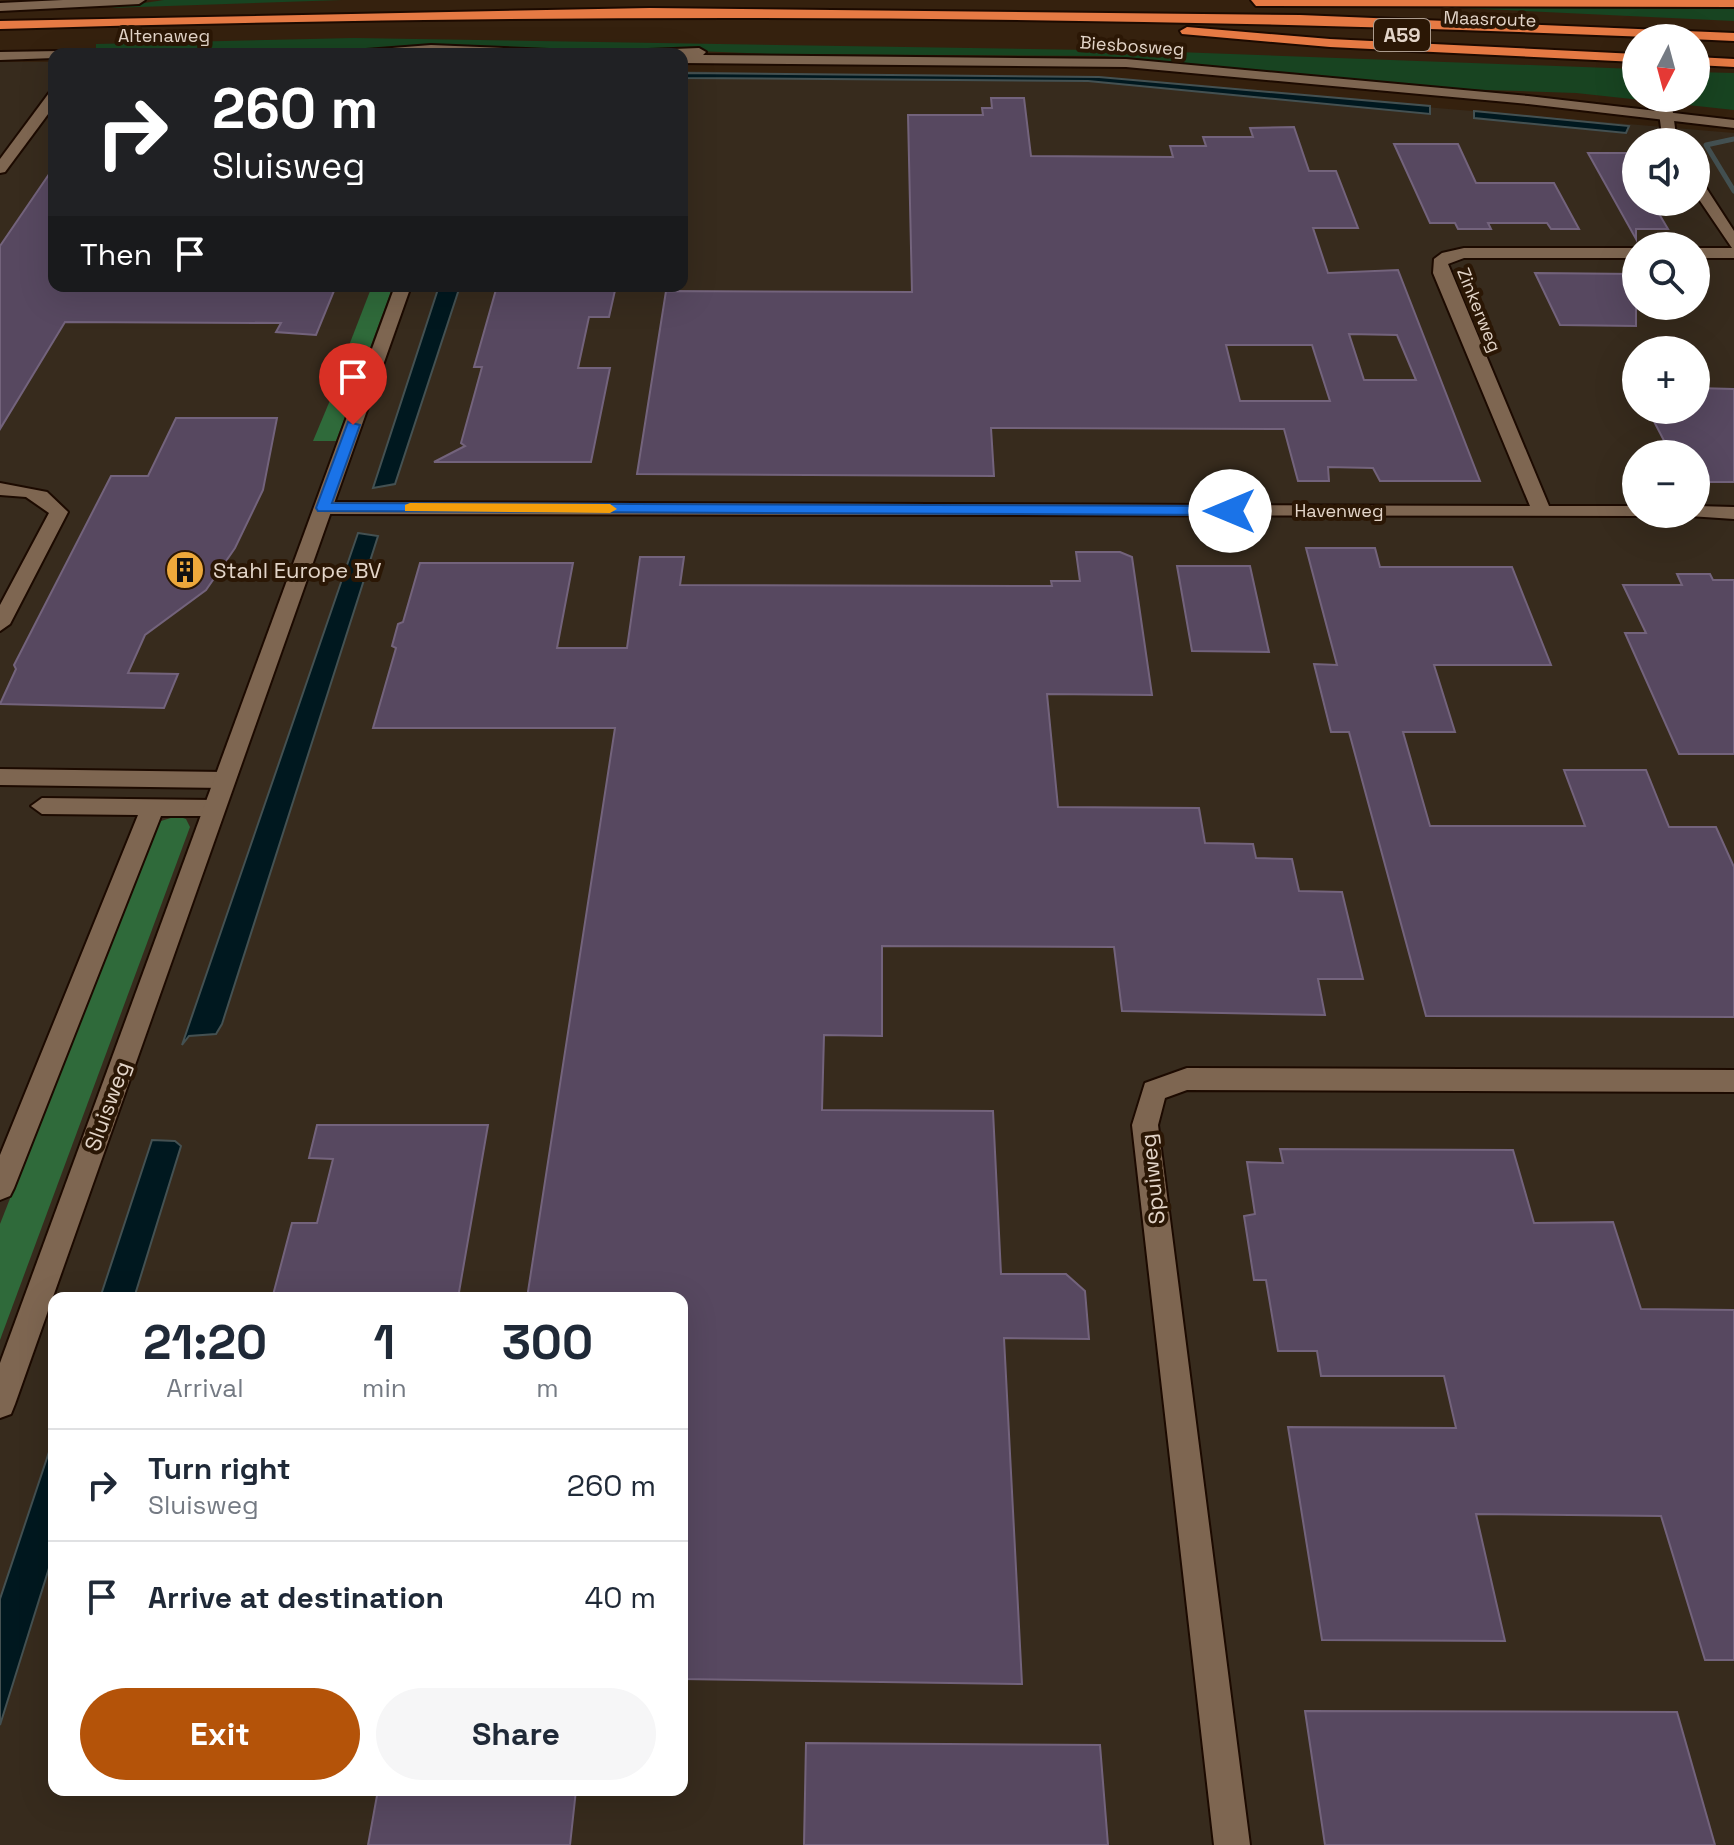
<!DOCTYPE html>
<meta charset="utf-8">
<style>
:root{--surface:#fff;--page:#f6f6f7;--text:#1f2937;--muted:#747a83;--line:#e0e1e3;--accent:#b45309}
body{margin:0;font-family:"Space Grotesk",sans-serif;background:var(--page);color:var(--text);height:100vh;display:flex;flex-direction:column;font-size:30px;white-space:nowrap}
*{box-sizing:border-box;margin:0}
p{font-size:26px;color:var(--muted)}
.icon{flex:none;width:44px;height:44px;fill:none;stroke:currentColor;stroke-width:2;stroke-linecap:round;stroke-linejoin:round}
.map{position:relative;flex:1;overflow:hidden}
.sheet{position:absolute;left:48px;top:1292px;width:640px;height:504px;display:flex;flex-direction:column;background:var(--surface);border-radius:16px;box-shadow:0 8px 32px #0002}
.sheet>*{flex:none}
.guide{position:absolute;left:48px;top:48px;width:640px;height:244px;border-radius:16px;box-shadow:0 8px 32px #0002;background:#202124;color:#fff;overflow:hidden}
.needle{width:52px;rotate:186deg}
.controls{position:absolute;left:1622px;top:24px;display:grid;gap:16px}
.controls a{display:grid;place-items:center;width:88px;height:88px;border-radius:50%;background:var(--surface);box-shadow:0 8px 32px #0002;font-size:40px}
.pin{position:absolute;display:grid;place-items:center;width:68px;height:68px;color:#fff;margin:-82px -34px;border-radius:50% 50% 50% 0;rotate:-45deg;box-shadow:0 0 8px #0007}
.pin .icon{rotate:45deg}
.me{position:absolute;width:88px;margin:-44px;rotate:270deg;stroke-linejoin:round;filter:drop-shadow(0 0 6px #0008)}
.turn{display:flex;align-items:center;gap:28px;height:168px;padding:0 32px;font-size:36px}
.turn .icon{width:104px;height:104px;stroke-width:2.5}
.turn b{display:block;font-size:56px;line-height:68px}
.then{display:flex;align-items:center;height:76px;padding:0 32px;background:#0003;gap:16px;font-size:30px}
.eta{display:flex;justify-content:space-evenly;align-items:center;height:136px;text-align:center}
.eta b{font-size:48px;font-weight:700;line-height:56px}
.button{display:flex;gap:16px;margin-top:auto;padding:16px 32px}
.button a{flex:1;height:92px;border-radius:48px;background:var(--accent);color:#fff;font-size:32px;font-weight:700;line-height:92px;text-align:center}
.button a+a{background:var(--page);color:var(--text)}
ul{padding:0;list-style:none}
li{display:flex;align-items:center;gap:24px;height:112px;padding:0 32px;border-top:2px solid var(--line)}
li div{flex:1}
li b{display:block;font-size:30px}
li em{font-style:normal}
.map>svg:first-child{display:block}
.industrial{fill:#372b1d;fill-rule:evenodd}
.green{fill:#184421}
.forest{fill:#2f6a3a}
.water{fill:#00181f;stroke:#445152;stroke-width:2}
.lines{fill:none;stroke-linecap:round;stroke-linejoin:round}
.stream{stroke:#445152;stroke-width:5}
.building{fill:#574860;stroke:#73637c;stroke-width:2;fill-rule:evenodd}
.street-casing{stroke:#1c0a00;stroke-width:4}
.secondary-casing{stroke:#1c0a00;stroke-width:4}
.highway-casing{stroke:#1c0a00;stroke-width:4}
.street{fill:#7e6651;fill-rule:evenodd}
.secondary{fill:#7e6651;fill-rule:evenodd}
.highway{fill:#e67a44;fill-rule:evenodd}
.route{fill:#1a73e8;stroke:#114b97;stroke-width:2}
.slow{fill:#f59e0b}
.labels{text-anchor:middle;stroke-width:8;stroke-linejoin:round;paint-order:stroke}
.far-street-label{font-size:18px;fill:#e3d5c9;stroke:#2b1705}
.shield{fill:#2b1705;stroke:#ac9c8e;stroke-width:2}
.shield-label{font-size:20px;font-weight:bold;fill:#e3d5c9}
.poi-label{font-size:22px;fill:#e3d5c9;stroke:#2b1705;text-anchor:start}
.street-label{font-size:22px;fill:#e3d5c9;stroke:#2b1705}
</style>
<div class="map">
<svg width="1734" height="1845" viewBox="0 0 1734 1845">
<rect width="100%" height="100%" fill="#35210e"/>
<path class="industrial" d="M 0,62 L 54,62 L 54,286 L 682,286 L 682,71 L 1115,81 L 1734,133 L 1734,1845 L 0,1845 ZM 1636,142 L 1696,142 L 1696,202 L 1636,202 ZM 1636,246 L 1696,246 L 1696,306 L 1636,306 ZM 1636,350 L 1696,350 L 1696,410 L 1636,410 ZM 1636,454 L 1696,454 L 1696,514 L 1636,514 ZM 54,1298 L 682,1298 L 682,1790 L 54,1790 Z"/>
<g class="green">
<polygon points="164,0 342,0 110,8"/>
<polygon points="1418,0 1734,0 1734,21 1420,6"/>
<polygon points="354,38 1150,51 1636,69 1636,98 1696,98 1696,72 1734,73 1734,110 1576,93 1455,89 1104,56 770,54 623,48 96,48 96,44"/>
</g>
<g class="forest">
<polygon points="372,286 393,286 370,348 348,348"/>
<polygon points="336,386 356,387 336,441 313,441"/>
<polygon points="177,816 186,819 190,827 0,1340 0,1224 156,827 161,821"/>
</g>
<g class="water">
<polygon points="682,73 1099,77 1430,106 1430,114 1088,81 682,78"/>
<polygon points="1474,111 1629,126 1626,133 1474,118"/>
<polygon points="439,286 460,286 395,484 373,488"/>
<polygon points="358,533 378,536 222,1024 216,1034 189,1036 182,1045"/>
<polygon points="152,1140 175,1141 181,1146 134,1298 100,1298"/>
<polygon points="54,1437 54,1552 0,1725 0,1599"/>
</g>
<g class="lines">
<polyline class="stream" points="1734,139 1706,145 1734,191"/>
</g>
<g class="building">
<path d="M 991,98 L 1024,98 L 1031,156 L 1173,157 L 1170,146 L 1206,146 L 1203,137 L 1253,137 L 1250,128 L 1294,127 L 1309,171 L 1336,171 L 1358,228 L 1313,228 L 1328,273 L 1398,270 L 1480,481 L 1380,481 L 1373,468 L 1328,467 L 1329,481 L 1298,481 L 1284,429 L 991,428 L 994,476 L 637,474 L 666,291 L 912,292 L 908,115 L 983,115 L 982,108 L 992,108 ZM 1349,334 L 1397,335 L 1416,380 L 1364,380 ZM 1226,345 L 1312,345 L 1330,401 L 1240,401 Z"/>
<polygon points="1394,144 1458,144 1476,183 1554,183 1579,229 1551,229 1547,223 1488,223 1491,229 1458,229 1455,223 1430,223"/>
<polygon points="1588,153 1636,153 1636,202 1652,202 1668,229 1636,229 1636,239"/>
<polygon points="54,167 54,286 336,286 316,335 276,332 281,323 65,322 0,429 0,246"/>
<polygon points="1535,273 1636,274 1636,326 1560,325"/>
<polygon points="497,286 616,286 609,317 589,317 578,368 610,368 591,462 434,462 465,446 461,443 482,367 474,367"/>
<polygon points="1696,388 1734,389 1734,482 1696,482 1696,454 1671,454 1648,410 1696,410"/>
<polygon points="176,418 277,418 263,490 235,548 206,590 145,635 128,673 178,674 164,708 0,704 16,669 14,665 111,476 148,476"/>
<polygon points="1306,548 1375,548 1380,567 1512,567 1551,665 1434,665 1455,732 1403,732 1430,826 1585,826 1564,770 1646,770 1669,827 1716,827 1734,867 1734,1017 1426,1016 1349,732 1331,732 1314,664 1337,665"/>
<polygon points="1076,552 1120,552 1132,557 1152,695 1047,694 1058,807 1199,808 1205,843 1253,844 1256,858 1292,859 1299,891 1342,892 1363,979 1318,979 1325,1015 1122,1011 1114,947 882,946 882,1036 824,1035 822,1110 993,1111 1001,1274 1066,1274 1085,1291 1089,1339 1004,1338 1022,1684 682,1679 682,1298 527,1298 615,728 373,728 396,648 392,646 398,624 403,622 420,563 573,563 557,648 627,648 640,557 684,557 680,585 1052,586 1051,581 1080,581"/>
<polygon points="1177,566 1250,566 1269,652 1192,651"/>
<polygon points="1677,574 1710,574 1713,580 1734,580 1734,754 1679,754 1625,633 1646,633 1623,585 1682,585"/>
<polygon points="317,1125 488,1125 458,1298 273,1295 292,1223 317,1223 333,1159 309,1158"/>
<polygon points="1280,1149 1513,1150 1534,1223 1613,1222 1641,1309 1734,1310 1734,1660 1705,1660 1661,1516 1476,1514 1505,1641 1322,1640 1288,1427 1456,1428 1444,1376 1321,1376 1317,1351 1278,1351 1266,1280 1254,1280 1244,1216 1255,1214 1247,1162 1283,1163"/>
<polygon points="1305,1711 1677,1712 1715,1845 1325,1845"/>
<polygon points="806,1743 1100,1745 1108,1845 804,1845"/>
<polygon points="378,1790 576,1790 570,1845 368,1845"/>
</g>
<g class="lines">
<defs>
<g id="street">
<polygon points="54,92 54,106 5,172 0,173 0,159 49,93"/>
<polygon points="1665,102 1672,106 1677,142 1663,142 1658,106"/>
<polygon points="1696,179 1701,180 1734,231 1734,258 1696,258 1696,248 1732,248 1696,195"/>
<polygon points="1464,248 1636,248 1636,258 1464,258 1448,264 1549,506 1636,506 1636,514 1643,516 323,514 314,508 323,502 1530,506 1433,273 1434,259 1442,253"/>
<polygon points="0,483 47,492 68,512 10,624 0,631 0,605 49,513 26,497 0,495"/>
<polygon points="1696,506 1734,507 1734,519 1689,516 1696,514"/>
<polygon points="0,769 224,772 235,780 224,788 0,785"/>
<polygon points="42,798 214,800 225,808 214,816 161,816 14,1188 10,1196 0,1200 0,1155 138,815 42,814 31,806"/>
<polygon points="1187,1068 1734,1070 1734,1092 1187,1090 1165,1098 1158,1125 1250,1845 1214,1845 1132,1125 1145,1083"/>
</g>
<g id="secondary">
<polygon points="63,0 145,0 139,4 0,11 0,3"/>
<polygon points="431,45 549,50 556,54 359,54 366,50"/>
<polygon points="699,48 706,52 703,55 1126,59 1528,96 1734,120 1734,128 1528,104 1126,67 682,63 682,54 641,54 648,50"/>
<polygon points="68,50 260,50 267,54 61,54"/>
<polygon points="59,51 61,54 54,54 54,58 0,60 0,52"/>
<polygon points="395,286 411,286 15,1404 11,1414 0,1418 0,1363"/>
</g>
<g id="highway">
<polygon points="1251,0 1734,0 1734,7 1256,6"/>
<path d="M 650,8 L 1300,15 L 1734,33 L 1734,41 C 1158,14 578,12 0,29 L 0,21 Z"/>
<polygon points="1187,27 1330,39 1636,54 1636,62 1330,47 1182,34 1180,31"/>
<polygon points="1696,57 1734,59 1734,67 1696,65"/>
</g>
</defs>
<use href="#street" class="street-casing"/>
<use href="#secondary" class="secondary-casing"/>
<use href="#highway" class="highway-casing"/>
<use href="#street" class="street"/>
<use href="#secondary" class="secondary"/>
<use href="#highway" class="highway"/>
</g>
<polygon class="route" points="348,422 360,425 332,503 1230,506 1237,511 1230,515 318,511 316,508"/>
<polygon class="slow" points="410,503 610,504 617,509 610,513 405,511 405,505"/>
<defs>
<symbol id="building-disc" viewBox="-11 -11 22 22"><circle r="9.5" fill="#eda83b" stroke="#2b1705"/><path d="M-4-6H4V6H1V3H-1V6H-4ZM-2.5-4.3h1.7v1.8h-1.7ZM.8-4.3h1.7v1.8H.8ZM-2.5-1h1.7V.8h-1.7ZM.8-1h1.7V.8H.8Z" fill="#111"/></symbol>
</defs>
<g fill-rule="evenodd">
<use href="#building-disc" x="163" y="548" width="44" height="44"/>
</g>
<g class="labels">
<g class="far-street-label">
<text transform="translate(1490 19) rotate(2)" y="6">Maasroute</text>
<text x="164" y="42">Altenaweg</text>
<text transform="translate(1132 46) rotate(4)" y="6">Biesbosweg</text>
<text transform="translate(1479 310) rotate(68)" y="6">Zinkerweg</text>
<text x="1339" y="517">Havenweg</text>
</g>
<rect class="shield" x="1374" y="19" width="56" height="32" rx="6"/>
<g class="shield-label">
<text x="1402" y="42">A59</text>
</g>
<g class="poi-label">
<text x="213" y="578">Stahl Europe BV</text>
</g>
<g class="street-label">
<text transform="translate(107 1106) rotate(-70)" y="8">Sluisweg</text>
<text transform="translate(1152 1179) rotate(-96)" y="8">Spuiweg</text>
</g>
</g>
</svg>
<div class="controls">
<a><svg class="needle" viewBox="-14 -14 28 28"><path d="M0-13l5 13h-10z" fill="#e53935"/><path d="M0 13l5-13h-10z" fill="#747a83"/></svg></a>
<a><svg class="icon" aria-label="sound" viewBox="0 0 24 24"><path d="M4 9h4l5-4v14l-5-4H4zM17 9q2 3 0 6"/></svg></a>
<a><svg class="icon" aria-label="search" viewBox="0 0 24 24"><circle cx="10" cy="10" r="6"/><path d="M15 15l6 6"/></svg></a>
<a>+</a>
<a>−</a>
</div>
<div class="pin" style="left:353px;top:425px;background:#d93025"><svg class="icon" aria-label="arrive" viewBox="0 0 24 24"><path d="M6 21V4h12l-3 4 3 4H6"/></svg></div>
<svg class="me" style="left:1230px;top:511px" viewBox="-20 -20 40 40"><circle r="19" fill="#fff"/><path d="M0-13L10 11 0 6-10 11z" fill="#1a73e8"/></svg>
<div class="guide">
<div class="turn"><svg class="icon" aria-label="right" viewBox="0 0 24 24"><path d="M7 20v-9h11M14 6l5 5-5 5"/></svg><div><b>260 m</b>Sluisweg</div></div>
<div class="then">Then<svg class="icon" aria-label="arrive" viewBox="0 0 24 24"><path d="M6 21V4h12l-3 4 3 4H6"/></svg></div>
</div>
<section class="sheet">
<div class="eta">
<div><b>21:20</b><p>Arrival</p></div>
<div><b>1</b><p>min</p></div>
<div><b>300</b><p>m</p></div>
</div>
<ul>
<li><svg class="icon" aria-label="right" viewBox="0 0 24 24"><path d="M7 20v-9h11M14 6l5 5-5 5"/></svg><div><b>Turn right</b><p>Sluisweg</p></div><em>260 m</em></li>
<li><svg class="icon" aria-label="arrive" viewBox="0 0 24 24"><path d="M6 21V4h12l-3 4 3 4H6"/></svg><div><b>Arrive at destination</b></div><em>40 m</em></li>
</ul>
<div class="button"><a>Exit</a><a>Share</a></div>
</section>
</div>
